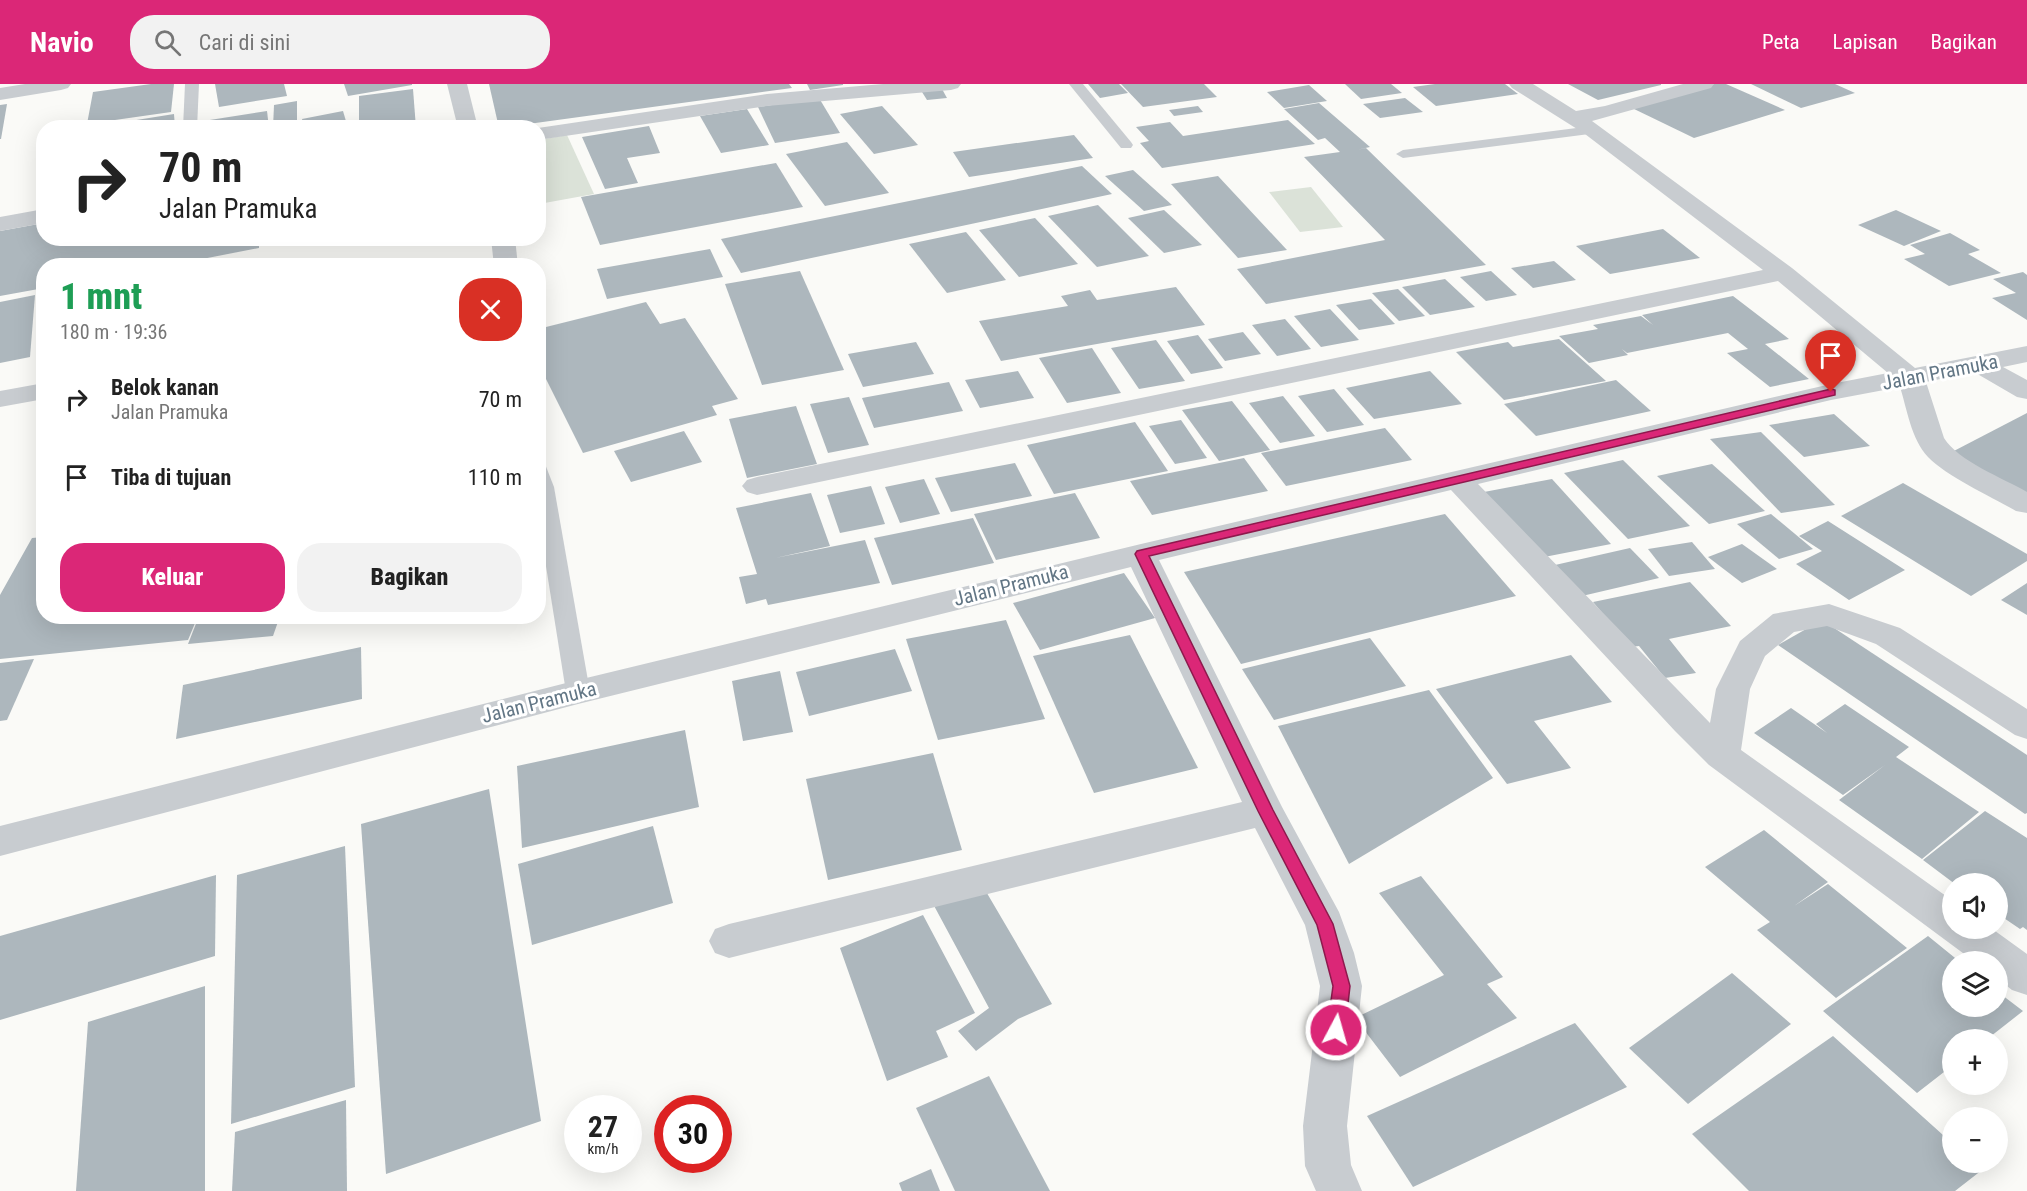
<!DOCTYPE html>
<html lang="id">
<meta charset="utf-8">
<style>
:root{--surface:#fff;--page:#f2f2f2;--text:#222;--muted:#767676;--accent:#db2777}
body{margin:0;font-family:"Roboto Condensed",sans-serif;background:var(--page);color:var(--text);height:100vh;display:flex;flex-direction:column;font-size:22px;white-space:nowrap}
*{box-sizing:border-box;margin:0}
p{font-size:20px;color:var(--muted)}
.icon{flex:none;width:33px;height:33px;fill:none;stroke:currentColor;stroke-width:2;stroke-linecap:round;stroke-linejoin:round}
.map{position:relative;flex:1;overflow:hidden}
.details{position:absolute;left:36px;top:174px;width:510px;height:366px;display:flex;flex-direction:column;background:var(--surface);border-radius:24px;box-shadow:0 6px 24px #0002}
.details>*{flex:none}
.guide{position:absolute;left:36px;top:36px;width:510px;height:126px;border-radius:24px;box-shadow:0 6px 24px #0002;background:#fff;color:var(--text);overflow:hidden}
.tools{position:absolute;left:1942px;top:789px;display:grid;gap:12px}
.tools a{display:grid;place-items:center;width:66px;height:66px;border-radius:50%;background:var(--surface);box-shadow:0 6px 24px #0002;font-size:30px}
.speed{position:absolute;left:564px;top:1011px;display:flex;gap:12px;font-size:30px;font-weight:700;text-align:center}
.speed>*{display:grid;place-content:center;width:78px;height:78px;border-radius:50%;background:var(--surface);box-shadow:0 6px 24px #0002;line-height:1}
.speed small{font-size:15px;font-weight:400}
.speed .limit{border:9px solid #d22;background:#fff;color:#111}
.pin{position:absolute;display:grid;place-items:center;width:51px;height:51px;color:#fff;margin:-62px -26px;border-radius:50% 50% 50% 0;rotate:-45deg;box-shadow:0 0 6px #0007}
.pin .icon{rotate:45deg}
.me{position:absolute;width:66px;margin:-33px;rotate:6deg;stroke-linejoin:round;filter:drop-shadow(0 0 4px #0008)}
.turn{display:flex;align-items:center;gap:21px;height:126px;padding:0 24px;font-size:27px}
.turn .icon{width:78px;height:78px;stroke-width:2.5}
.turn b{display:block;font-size:42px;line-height:51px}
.round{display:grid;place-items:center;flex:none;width:63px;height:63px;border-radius:24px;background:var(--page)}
.head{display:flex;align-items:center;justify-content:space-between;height:102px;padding:0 24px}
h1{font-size:36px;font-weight:800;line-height:45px;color:#1e9e55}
.primary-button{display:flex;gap:12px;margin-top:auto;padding:12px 24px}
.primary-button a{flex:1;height:69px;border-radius:24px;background:var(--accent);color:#fff;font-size:24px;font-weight:800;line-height:69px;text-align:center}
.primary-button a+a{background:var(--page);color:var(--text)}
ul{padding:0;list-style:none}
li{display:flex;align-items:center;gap:18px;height:78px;padding:0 24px}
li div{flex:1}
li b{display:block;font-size:22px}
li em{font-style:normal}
header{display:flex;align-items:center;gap:36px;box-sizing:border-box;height:84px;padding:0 30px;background:var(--accent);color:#fff}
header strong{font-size:28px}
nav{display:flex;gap:33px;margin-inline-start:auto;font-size:21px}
.search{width:420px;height:54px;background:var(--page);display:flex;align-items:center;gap:15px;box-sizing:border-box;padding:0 21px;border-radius:24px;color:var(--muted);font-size:22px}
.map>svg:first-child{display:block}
.green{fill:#dbe2d8}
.building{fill:#adb7bd}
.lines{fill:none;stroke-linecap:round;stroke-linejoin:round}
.service{fill:#c8ccd0;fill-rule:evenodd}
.minor{fill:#c8ccd0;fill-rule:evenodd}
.route{fill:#db2777;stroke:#8e194d;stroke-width:1.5}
.labels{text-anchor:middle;stroke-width:6;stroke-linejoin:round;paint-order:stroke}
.street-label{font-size:20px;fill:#627685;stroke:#fff}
</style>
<header>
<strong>Navio</strong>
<div class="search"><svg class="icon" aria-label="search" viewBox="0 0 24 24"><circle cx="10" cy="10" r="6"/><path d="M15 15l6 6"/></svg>Cari di sini</div>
<nav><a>Peta</a><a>Lapisan</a><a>Bagikan</a></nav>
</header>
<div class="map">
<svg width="2027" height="1107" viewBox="0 0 2027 1107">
<rect width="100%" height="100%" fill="#fafaf7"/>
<g class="green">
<polygon points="567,51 594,110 539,120 539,56"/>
<polygon points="1311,103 1343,143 1300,148 1269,108"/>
</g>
<g class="building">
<polygon points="151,0 174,0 171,28 87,40 93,8"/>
<polygon points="215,0 284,0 287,12 219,23"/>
<polygon points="344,0 412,0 412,1 348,12"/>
<polygon points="489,0 789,0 792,4 499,44"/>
<polygon points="807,0 843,0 843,1 810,6"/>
<polygon points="1088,0 1119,0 1128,9 1100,14"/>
<polygon points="1121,0 1204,0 1217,13 1143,23"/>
<polygon points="1345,0 1391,0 1402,9 1361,15"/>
<polygon points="1435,0 1505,0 1518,10 1436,22 1413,3"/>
<polygon points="1568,0 1661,0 1661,1 1598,16"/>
<polygon points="1714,0 1726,0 1785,26 1694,54 1632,24"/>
<polygon points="1751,0 1835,0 1855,9 1801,24"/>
<polygon points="1309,1 1327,17 1284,24 1267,8"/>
<polygon points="413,5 416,44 359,44 359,12"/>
<polygon points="942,5 947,14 927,16 922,8"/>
<polygon points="819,14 840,49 775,59 758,23"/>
<polygon points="1405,14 1423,28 1380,34 1363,20"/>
<polygon points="297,17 297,44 273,44 274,21"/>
<polygon points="1319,19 1370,63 1356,66 1366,64 1486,181 1266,220 1237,185 1385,156 1304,73 1340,68 1325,54 1318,56 1284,25"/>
<polygon points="7,20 1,55 0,55 0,21"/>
<polygon points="882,22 918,61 874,70 840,30"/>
<polygon points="1198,22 1203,28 1174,32 1169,26"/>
<polygon points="747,25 769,61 721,69 700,32"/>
<polygon points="267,27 269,44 197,44 197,38"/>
<polygon points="343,27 348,44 304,44 302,35"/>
<polygon points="174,30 175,44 99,44 99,42"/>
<polygon points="1288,36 1315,60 1162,84 1140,59 1149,57 1136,43 1170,38 1183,52"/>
<polygon points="649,42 660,69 627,74 638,99 605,105 582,53"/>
<polygon points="1074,51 1093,74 969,93 953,68"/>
<polygon points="847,58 889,109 825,122 786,70"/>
<polygon points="776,79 803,123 600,161 581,113"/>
<polygon points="1082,82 1112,110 741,189 721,155"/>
<polygon points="1133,86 1172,121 1144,127 1105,92"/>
<polygon points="1218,92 1287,166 1238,174 1171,100"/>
<polygon points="1098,121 1149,172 1097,183 1048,132"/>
<polygon points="1164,126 1202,161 1164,169 1128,134"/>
<polygon points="1896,126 1941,147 1904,162 1858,141"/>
<polygon points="1035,134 1078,180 1019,193 979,146"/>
<polygon points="44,139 44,154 259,154 259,164 166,182 44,182 44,204 0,212 0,147"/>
<polygon points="1663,145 1700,174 1610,190 1576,162"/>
<polygon points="966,148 1006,196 947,209 909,160"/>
<polygon points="1950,149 1980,166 1968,170 2001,189 1949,202 1904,175 1925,170 1910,161"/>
<polygon points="710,165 723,193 607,215 597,185"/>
<polygon points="1554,177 1576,196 1533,204 1511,184"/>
<polygon points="800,187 844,286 762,301 725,200"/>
<polygon points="1491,187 1517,211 1486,217 1460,193"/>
<polygon points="2023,188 2027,191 2027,236 1992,214 2016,209 1993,195"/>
<polygon points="1445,195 1475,223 1430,231 1402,203"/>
<polygon points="1176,203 1205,241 1001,277 979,237 1068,222 1061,212 1090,206 1097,216"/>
<polygon points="1398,205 1425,232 1399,237 1372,209"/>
<polygon points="35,211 30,273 0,279 0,218"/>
<polygon points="1733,212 1789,255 1765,260 1809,295 1770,303 1727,269 1748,265 1728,249 1627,269 1622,265 1628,271 1589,279 1559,252 1598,245 1593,241 1641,232 1653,241 1642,231"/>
<polygon points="1371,215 1395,240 1359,246 1336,221"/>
<polygon points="646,218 660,240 685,234 738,315 712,322 717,331 583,369 538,279 538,245"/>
<polygon points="1330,225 1359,256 1321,263 1294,232"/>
<polygon points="1285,235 1311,265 1277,272 1252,241"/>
<polygon points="1243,248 1261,270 1225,277 1208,255"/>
<polygon points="1198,251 1223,284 1191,290 1167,257"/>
<polygon points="1559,255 1606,297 1504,316 1456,268 1508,258 1513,263"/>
<polygon points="1156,256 1185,297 1139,305 1111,264"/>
<polygon points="916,258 934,290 863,303 848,270"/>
<polygon points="1092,264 1121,309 1067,319 1039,274"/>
<polygon points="1018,287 1034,314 980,324 965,296"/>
<polygon points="1430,287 1462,320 1374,335 1346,304"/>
<polygon points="1616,296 1651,327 1536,352 1504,320"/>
<polygon points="949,298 963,327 874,344 862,314"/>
<polygon points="1334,305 1364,341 1327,348 1298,312"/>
<polygon points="1283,312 1315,352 1280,359 1249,319"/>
<polygon points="849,313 869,361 828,369 810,320"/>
<polygon points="1232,317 1270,366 1219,377 1182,326"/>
<polygon points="796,322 817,380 747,394 729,335"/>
<polygon points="2027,329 2027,411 1950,369"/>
<polygon points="1834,330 1870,362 1804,373 1769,341"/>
<polygon points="1181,336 1207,374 1175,380 1149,342"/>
<polygon points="1135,338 1168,387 1054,410 1027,361"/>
<polygon points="1385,344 1412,376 1286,402 1261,369"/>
<polygon points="684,347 702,378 631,398 614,367"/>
<polygon points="1761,348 1835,421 1781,429 1710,355"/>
<polygon points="1244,374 1268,407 1152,431 1130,397"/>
<polygon points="1623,376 1690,442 1628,455 1564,389"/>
<polygon points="1015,379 1032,412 951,428 935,394"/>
<polygon points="1712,380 1765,427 1709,440 1657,392"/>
<polygon points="924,395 940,430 900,439 885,403"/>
<polygon points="1552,395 1611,460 1539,474 1484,408"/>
<polygon points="1903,399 2027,470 2027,477 1971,512 1841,432"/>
<polygon points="871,402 885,440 840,449 827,411"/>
<polygon points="811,409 830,462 775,474 865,456 880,499 768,521 766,515 746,520 739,493 757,490 736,424"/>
<polygon points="1075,409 1100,454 996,476 974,430"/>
<polygon points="1445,430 1516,512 1241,580 1184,488"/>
<polygon points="1771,430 1813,465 1779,475 1737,440"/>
<polygon points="973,434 994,479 892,501 874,454"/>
<polygon points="1828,437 1905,486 1849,516 1796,480 1822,467 1799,452"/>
<polygon points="44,453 44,532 198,532 188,556 0,575 0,511 32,454"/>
<polygon points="1692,458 1715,485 1669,492 1648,465"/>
<polygon points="1742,460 1777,485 1742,499 1708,473"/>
<polygon points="1630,464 1659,494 1582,512 1555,481"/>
<polygon points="1124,489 1155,534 1040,566 1013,519"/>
<polygon points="1690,498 1731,542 1669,555 1696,589 1665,594 1639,562 1631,563 1593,518"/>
<polygon points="2027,499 2027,531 2001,516"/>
<polygon points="199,532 280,532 273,552 188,560"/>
<polygon points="1006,536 1045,635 938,656 906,555"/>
<polygon points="1822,536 2027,671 2027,729 2025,730 1778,561"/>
<polygon points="1130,551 1198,684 1094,709 1033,572"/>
<polygon points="1370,554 1406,602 1274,636 1242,585"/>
<polygon points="361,563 362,615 176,655 183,601"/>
<polygon points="895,565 912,607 809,632 796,588"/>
<polygon points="1571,571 1612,618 1534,637 1571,684 1507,700 1436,605"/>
<polygon points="34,575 7,636 0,637 0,579"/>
<polygon points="780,587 793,648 743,657 732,597"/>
<polygon points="1429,606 1493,694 1349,780 1278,642"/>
<polygon points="1845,620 1909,663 1896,673 1979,728 1922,775 1839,716 1885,681 1843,711 1754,649 1791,624 1827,649 1816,640"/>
<polygon points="685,646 699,723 522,764 517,682"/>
<polygon points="933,669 962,766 828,796 806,695"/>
<polygon points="489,705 541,1037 386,1090 361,740"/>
<polygon points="1985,727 2027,754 2027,846 2023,843 2020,845 1998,830 1998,800 1955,800 1923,776"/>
<polygon points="653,742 673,819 532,861 518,780"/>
<polygon points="1764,746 1828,798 1794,822 1828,800 1907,864 1836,914 1757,846 1770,838 1705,783"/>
<polygon points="345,762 355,1003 231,1040 237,791"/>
<polygon points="216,791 215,872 0,936 0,852"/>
<polygon points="1421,792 1503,893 1487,900 1517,934 1400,993 1355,934 1444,891 1379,809"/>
<polygon points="981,799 1052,920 1018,935 976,967 958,947 989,924 932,818"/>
<polygon points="923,831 975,929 936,947 948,973 887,997 840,864"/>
<polygon points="1928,852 1960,878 1953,878 1953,922 1998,922 1998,908 2023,927 1986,956 1953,956 1953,981 1917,1009 1823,927"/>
<polygon points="1732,889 1791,940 1688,1020 1629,964"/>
<polygon points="205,902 205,1107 76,1107 88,938"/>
<polygon points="1575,939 1627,1003 1413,1103 1367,1032"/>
<polygon points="1833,952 1953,1060 1953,1078 1974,1078 1982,1086 1955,1107 1749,1107 1692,1050"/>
<polygon points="989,992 1050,1107 955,1107 916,1024"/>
<polygon points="346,1016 347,1107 232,1107 235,1048"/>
<polygon points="931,1085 940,1107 902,1107 899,1099"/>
</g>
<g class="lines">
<g class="service">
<polygon points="185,0 199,0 197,44 183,44"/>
<polygon points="1069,0 1083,0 1131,58 1133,61 1131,64 1121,64"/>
<polygon points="1592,42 1599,46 1597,49 1403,74 1396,70 1403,66"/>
<polygon points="538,378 545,380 554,403 590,608 586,614 578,616 570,614 566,608 538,432"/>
</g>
<g class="minor">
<polygon points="25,0 71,0 68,4 61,6 0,16 0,4"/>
<polygon points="447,0 467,0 478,44 458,44"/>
<polygon points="883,0 961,0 958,4 951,6 767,22 538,56 538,44 767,10"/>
<path d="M 1509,0 L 1533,0 L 1576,27 L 1605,22 L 1683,0 L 1714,0 L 1711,4 L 1592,37 L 1792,184 L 1915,284 L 2027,262 L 2027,278 L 2003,283 L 2027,296 L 2027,315 L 2017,313 L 1974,288 L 1926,298 L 1944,354 C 1958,377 2003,394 2027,408 L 2027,429 L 2016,427 C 1992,413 1946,392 1928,373 C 1911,355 1907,325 1900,303 L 1831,316 L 1478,400 L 1710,639 L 1716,605 L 1740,557 L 1773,530 L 1829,520 L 1900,544 L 2027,625 L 2027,655 L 2015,651 L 1876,560 L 1827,542 L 1794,548 L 1765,572 L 1750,605 L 1741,666 L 1953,817 L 1953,844 L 1991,844 L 2027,870 L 2027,911 L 2012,906 L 1998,895 L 1998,878 L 1975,878 L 1709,681 L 1675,647 L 1451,406 L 1159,476 L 1282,723 L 1339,828 L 1354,869 L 1362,902 L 1347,1042 L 1351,1081 L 1362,1107 L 1316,1107 L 1305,1082 L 1303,1042 L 1320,902 L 1305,841 L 1255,744 L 729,874 L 715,869 L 709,857 L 715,845 L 729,840 L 1242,718 L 1131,483 L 578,620 L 0,772 L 0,742 L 578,596 L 1141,460 L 1831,300 L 1888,289 L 1778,197 L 757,411 L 747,408 L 742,402 L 747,396 L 757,393 L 1763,186 L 1585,50 L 1512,4 Z"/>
<polygon points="44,125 44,139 0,147 0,133"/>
<polygon points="491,154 515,154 518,182 494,182"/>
<polygon points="44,299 44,315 0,323 0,307"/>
</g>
</g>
<polygon class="route" points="1831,305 1835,306 1835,311 1149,472 1273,726 1333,840 1350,902 1345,946 1342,952 1336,954 1330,952 1327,946 1333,902 1317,841 1258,727 1135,470 1137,467"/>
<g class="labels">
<g class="street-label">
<text transform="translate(1940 288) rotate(-11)" y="7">Jalan Pramuka</text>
<text transform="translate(1011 501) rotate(-14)" y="7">Jalan Pramuka</text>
<text transform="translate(539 618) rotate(-14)" y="7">Jalan Pramuka</text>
</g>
</g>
</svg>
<div class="tools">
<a><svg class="icon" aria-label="sound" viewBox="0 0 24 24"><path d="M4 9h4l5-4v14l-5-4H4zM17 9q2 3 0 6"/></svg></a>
<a><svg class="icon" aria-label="layers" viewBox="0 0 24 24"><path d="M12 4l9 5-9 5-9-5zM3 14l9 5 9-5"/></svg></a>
<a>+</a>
<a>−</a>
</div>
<div class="speed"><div>27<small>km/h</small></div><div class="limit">30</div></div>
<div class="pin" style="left:1831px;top:308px;background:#d93025"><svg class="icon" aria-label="arrive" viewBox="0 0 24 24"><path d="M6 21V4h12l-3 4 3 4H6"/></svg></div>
<svg class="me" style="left:1336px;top:946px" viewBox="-20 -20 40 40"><circle r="17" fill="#db2777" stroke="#fff" stroke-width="3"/><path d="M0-11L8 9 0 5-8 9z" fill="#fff"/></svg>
<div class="guide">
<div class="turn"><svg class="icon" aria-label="right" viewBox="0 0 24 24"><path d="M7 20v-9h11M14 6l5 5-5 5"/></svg><div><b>70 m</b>Jalan Pramuka</div></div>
</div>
<section class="details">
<div class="head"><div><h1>1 mnt</h1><p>180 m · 19:36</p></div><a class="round" style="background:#d93025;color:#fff"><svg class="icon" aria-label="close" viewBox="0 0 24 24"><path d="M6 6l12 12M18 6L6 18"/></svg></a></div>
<ul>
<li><svg class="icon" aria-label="right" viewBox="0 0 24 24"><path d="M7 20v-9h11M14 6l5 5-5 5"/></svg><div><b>Belok kanan</b><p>Jalan Pramuka</p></div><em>70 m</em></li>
<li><svg class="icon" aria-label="arrive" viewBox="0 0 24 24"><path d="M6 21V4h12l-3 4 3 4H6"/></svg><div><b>Tiba di tujuan</b></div><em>110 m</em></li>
</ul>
<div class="primary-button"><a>Keluar</a><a>Bagikan</a></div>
</section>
</div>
